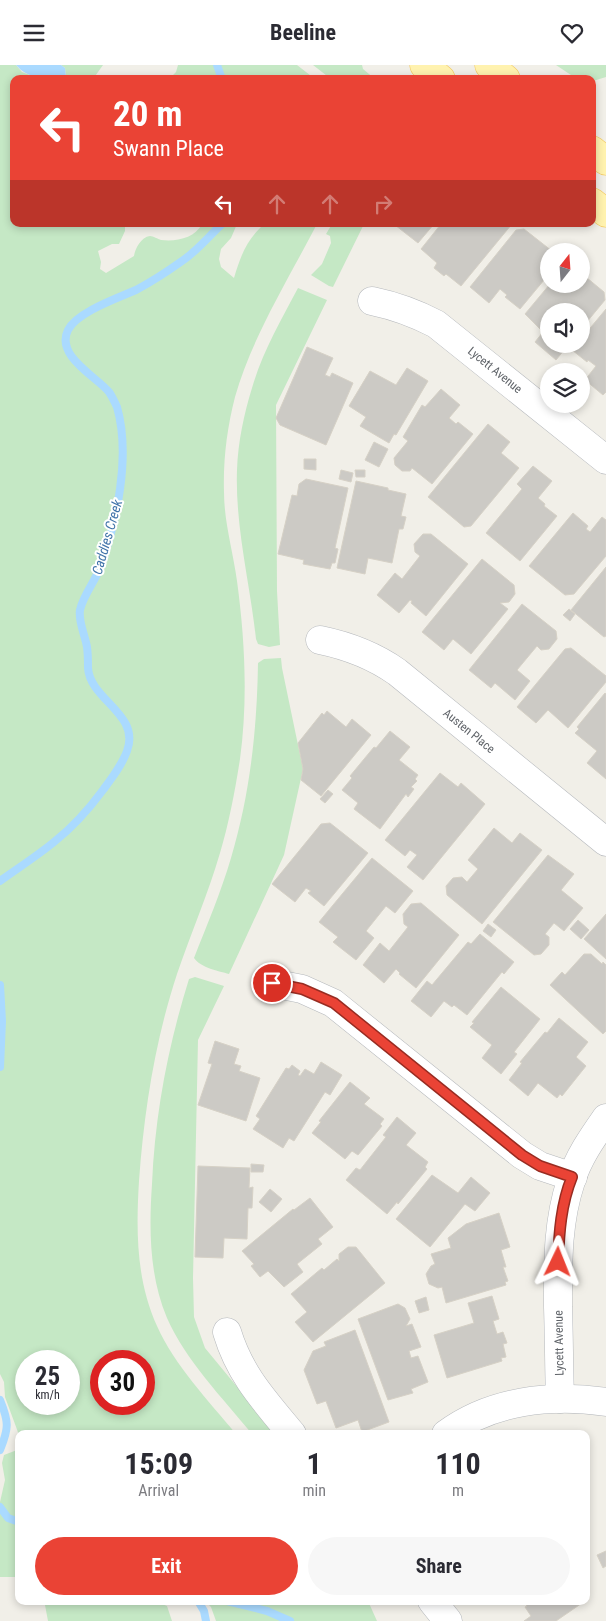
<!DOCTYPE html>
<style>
:root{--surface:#fff;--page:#f7f7f7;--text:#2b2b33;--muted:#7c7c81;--accent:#ea4335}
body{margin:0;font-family:"Roboto Condensed",sans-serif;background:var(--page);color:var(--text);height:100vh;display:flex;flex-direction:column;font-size:19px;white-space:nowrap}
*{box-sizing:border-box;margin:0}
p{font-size:16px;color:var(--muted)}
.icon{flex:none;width:28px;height:28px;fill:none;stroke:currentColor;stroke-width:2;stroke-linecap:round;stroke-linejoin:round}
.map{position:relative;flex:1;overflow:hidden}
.details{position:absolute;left:15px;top:1365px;width:575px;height:175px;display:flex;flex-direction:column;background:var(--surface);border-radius:10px;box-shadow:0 2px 8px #0003}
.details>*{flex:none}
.hud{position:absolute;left:10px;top:10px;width:586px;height:152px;border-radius:10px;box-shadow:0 2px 8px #0003;background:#ea4335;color:#fff;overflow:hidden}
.needle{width:32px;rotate:17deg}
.tools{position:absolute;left:540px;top:178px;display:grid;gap:10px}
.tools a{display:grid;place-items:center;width:50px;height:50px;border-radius:50%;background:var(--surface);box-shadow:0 2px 8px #0003;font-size:25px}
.speed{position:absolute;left:15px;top:1285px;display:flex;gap:10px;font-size:25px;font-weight:700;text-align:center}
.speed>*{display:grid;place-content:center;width:65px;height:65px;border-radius:50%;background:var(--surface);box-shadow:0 2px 8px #0003;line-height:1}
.speed small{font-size:12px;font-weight:400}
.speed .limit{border:8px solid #d22;background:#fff;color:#111}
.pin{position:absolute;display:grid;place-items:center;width:42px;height:42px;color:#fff;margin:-21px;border:2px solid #fff;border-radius:50%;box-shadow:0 1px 5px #0007}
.me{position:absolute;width:55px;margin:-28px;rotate:2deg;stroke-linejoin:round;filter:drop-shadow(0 0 4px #0008)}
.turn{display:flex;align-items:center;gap:18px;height:105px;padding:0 20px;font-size:22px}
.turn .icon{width:65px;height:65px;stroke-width:2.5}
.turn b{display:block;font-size:35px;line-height:42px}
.lanes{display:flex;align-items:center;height:48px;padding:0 20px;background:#0003;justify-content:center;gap:25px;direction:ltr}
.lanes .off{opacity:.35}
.eta{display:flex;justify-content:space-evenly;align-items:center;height:85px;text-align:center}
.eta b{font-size:30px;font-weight:700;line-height:35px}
.cta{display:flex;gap:10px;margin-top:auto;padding:10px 20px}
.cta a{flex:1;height:58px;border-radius:30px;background:var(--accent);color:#fff;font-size:20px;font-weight:700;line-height:58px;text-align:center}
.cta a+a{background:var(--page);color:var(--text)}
header{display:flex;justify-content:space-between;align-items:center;height:65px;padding:0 20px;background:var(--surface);font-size:22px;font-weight:700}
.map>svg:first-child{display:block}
.green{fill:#c5e8c5;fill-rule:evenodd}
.water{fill:#aadaff}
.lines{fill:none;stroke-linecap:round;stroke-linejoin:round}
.stream{stroke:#aadaff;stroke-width:8}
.building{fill:#cccac5;stroke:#d6d1c6}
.minor-casing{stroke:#b5b8bc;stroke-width:29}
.major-casing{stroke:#f2c960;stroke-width:29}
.minor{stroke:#fff;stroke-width:28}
.major{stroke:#fff2af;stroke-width:28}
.route-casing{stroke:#982c22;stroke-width:12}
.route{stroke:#ea4335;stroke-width:9}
.labels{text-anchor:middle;stroke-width:4;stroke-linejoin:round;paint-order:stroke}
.street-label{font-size:12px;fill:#5f6368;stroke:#fff}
.water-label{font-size:14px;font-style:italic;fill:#4174aa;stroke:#fff}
</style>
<header><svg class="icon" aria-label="menu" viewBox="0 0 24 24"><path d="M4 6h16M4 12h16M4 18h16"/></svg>Beeline<svg class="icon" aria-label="heart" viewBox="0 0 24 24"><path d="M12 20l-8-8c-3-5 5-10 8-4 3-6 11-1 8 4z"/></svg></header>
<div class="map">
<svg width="606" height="1556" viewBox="0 0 606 1556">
<rect width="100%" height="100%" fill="#f1efe8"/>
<g class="green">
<path d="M 0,0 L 16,0 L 22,7 L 40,14 L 14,14 L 14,159 L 125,159 L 125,166 L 119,179 L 112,179 L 98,186 L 101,197 L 100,204 L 106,208 L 134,191 C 135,184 141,172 150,171 C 153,171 158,174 161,175 C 176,177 195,173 202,159 L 237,159 L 231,173 L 221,184 L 219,194 L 221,202 L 234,213 C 241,190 246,176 264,159 L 317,159 C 289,213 251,274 235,332 C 227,363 223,395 224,427 C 224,457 233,486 237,516 C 245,575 248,635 240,694 C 235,726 229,758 220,788 C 208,829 191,868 177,909 C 155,976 144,1046 139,1116 C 136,1165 136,1215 157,1261 C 175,1301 208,1335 236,1369 L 19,1369 L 19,1370 L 5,1332 L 4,1317 L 0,1309 ZM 26,1296 L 69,1296 L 69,1339 L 26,1339 ZM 101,1296 L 144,1296 L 144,1339 L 101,1339 Z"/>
<polygon points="61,0 103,0 93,14 65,14 66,12 65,3"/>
<polygon points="178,0 297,0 315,14 169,14 176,7"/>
<polygon points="313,0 362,0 363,4 375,14 331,14"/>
<polygon points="556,0 606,0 606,12 593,16 592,14 577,14"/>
<polygon points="332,159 364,159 333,222 329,221 311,210 322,199 331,178 330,171 326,169"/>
<path d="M 298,223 L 327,235 L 276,340 L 277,526 L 280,580 L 269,582 L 258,579 L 256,574 C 250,518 235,462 237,405 C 238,377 244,349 252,323 C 262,288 281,255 298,223 Z"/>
<path d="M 281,593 L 282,603 L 303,704 L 284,790 L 229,909 C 219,906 201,903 194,893 C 207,860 221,827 231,793 C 250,729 257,665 258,598 L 264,594 Z"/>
<path d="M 195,912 L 224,921 L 198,975 L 193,1213 L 194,1252 L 205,1283 L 276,1369 L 252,1369 C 222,1332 186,1296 167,1253 C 149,1210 149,1164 152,1119 C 155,1049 168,981 189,914 Z"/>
<polygon points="19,1381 19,1512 0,1512 0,1437 5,1415 2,1398 4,1390 17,1385"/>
<polygon points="43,1536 154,1536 167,1541 172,1556 48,1556 45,1540"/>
<polygon points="205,1536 368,1536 377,1556 216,1556 211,1542"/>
</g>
<path class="water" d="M 16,0 L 61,0 L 65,3 L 66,12 L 65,14 C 47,14 29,15 16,0 Z"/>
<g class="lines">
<g class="stream">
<polyline points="217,0 222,14"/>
<path d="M 0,816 C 18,803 37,791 54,777 C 73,762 89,744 103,725 C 112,713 122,700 127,686 C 141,649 90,635 88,603 C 88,596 88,589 87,582 C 85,570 78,556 80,545 C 83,531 95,516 100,503 C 117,456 131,391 117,342 C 115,338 112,331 109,327 C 97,312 55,291 68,265 C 77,247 118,233 136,225 C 151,217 168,206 182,196 C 197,186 209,171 222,159"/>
<polyline points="0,920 2,956 0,1002"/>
<path d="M 0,1335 C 9,1357 9,1363 0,1385"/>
<polyline points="0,1442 8,1453 19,1457"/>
<polyline points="198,1536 204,1546 206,1556"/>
<polyline points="227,1536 267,1546 290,1556"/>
</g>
</g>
<g class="building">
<polygon points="396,159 434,159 418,178 395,160"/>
<polygon points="441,159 512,159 461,221 446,209 444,211 434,203 437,198 421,184"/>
<polygon points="524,164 552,186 549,186 549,209 520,244 505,232 507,230 500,224 489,238 470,222 516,165"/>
<polygon points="581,208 604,227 605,235 581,264 581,246 549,246 549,279 569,279 556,295 535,277 543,267 525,249 550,219 581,219"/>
<polygon points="606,244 606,327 603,330 585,315 596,301 588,295 587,297 572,285 578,279 581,279 581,274"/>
<polygon points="307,282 333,293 325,310 330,312 332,308 353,318 326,380 280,360 276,353"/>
<polygon points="407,303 428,316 396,370 394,369 389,378 360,361 366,352 349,341 370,306 396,320"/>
<polygon points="441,324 460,340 449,353 456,359 458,357 473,369 432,419 412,403 410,406 402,406 395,400 394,393 408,376 403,372 422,340 425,342"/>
<polygon points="488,359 510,377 501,388 519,403 471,461 464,462 428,432"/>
<polygon points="374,377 388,384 379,402 365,395"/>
<polygon points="304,394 316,394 316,405 304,404"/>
<polygon points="533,401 552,416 538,433 545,439 544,441 557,451 520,496 486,468 522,424 517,419"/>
<polygon points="341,405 353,408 351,417 339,414"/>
<polygon points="355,405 365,405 365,412 356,412"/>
<polygon points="306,414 348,423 335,483 338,484 335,498 332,498 330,504 303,499 304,495 278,489 292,430 297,431 299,419"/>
<polygon points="356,416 388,423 388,425 406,429 401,451 406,452 403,464 399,464 392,498 368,493 365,509 337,503"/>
<polygon points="573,448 588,461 586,464 590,467 602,452 606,455 606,491 574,529 565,530 529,501"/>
<polygon points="423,469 431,469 468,499 426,551 411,538 412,536 410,535 399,548 377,530 395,508 402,514 420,491 415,487 414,479"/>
<polygon points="482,494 514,520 515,529 509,537 500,538 508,544 471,589 453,574 444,585 422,567"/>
<polygon points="606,502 606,571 604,572 571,545"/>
<polygon points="522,539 556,566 557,574 549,584 541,585 537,581 517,605 530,616 515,635 495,618 491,623 469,605"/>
<polygon points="569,544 575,549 570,556 563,550"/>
<polygon points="571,583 606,611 606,617 568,663 548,645 536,658 517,642 565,584"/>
<polygon points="605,628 606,629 606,714 587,698 597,686 575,668 579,664 577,662"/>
<polygon points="327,646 346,662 352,654 371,670 321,731 301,715 303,704 298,678 322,648 324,650"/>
<polygon points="390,666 410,682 399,695 418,710 415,714 417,716 411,722 414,724 408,732 406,729 380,764 354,744 358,738 342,725 352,713 350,711 374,682 376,683"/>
<polygon points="440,708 458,722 461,718 485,739 423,815 407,802 417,790 410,785 405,791 385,775"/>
<polygon points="328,725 333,729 325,738 320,734"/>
<polygon points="330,758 368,788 324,841 308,828 311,826 306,823 295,837 272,819 321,759"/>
<polygon points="494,763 512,778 520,768 542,785 482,859 447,830 446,821 453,813 462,812 467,817 478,804 468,795"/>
<polygon points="548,790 574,809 561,825 583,843 564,866 554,858 545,869 549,872 549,880 541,889 534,890 493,857"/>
<polygon points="372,793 413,826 395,848 386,841 366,866 374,873 356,895 333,877 338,872 319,857"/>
<polygon points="421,838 459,870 416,923 399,909 400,908 396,904 384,918 363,900 380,878 389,886 408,862 404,859 403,849 411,839"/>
<polygon points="606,849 606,894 584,874"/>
<polygon points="578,855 589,865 581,874 570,864"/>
<polygon points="488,859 496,865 491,872 483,866"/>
<polygon points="480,869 514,897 504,909 502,907 467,950 454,940 452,942 444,936 431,952 411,936 427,916 432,920 468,877 471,879"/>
<polygon points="584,889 591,889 602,899 603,897 606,900 606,966 603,969 550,920 562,907 565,910"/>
<polygon points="501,922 540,954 514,987 517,989 501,1009 482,993 492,980 470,962 474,958 472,957"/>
<polygon points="559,953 588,977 576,992 586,1001 562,1031 560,1029 557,1033 538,1018 528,1031 509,1015 522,998 520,997 545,967 547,968"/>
<polygon points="215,976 239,984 234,999 241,1001 239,1006 260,1013 246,1056 198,1040 212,999 208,998"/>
<polygon points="321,997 342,1010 330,1030 325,1027 294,1076 289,1073 283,1083 253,1064 260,1054 256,1051 286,1003 289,1004 292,1000 300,1006 298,1010 300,1011 305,1004 314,1009"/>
<polygon points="350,1017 370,1033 364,1039 384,1054 380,1059 382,1061 358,1090 352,1086 345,1094 312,1068 321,1057 319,1056"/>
<polygon points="397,1052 416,1068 406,1080 428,1097 425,1102 427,1104 398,1139 397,1137 387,1149 346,1115 356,1103 360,1105 386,1072 383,1070"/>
<polygon points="251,1099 264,1100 263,1107 251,1107"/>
<polygon points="198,1101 250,1103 249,1123 253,1122 252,1143 248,1143 247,1174 224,1173 223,1193 195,1192"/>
<polygon points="432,1110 458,1128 471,1112 490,1128 475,1146 465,1139 430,1182 396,1154"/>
<polygon points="270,1124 282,1134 271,1147 259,1137"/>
<polygon points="310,1133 333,1162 318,1174 322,1179 297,1199 303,1207 284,1222 268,1206 260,1212 251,1201 254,1199 242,1186 293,1144 294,1145"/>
<polygon points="499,1148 510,1182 501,1185 506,1202 503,1202 508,1216 505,1217 506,1220 446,1238 442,1222 438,1223 429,1219 426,1209 431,1201 435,1199 431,1189 451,1183 448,1173 466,1159"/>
<polygon points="348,1182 356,1182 385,1218 313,1277 295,1257 307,1247 291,1229 322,1203 324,1205 337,1194 339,1196 339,1189"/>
<polygon points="492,1231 499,1254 493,1256 497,1269 503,1267 507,1278 503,1279 506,1292 501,1293 502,1296 447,1313 434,1270 474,1258 468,1238"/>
<polygon points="426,1232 429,1245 419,1248 415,1236"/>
<polygon points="398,1239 405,1243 410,1254 406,1261 412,1259 421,1282 409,1286 411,1293 418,1291 428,1317 411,1324 413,1328 388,1335 358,1254"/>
<polygon points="355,1265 389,1357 362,1367 358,1355 336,1363 326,1336 317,1339 304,1305 313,1286 326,1281 324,1277"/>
<polygon points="606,1486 606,1501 603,1503 597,1490"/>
<polygon points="524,1536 585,1536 556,1556 524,1556 531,1551 525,1542 527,1541"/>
</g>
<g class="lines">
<defs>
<g id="minor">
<path d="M 372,236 C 396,241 415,248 436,259 L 606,395"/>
<path d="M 320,575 C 349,581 373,590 397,607 L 606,777"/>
<polyline points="272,918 302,924 333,938 522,1090 540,1101 573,1112"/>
<path d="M 227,1267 C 240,1310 264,1335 292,1369"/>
<path d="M 560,1334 C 559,1303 559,1272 558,1242 C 558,1199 557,1158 571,1116 C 578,1093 592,1073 606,1053"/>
<path d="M 446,1369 C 492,1335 551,1329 606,1337"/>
<polyline points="432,1536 448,1556"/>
</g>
<g id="major">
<polyline points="424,0 441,14"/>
<polyline points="489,0 506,14"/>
<polyline points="592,85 606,96"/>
<polyline points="592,137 606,148"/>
</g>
</defs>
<use href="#minor" class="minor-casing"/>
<use href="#major" class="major-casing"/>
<use href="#minor" class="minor"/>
<use href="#major" class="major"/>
</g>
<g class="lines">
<defs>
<path id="route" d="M 272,918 L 302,924 L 334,938 L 522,1090 L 540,1101 L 572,1112 C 561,1139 559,1168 558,1197"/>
</defs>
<use href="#route" class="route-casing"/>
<use href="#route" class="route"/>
</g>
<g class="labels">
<g class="street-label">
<text transform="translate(495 305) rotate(39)" y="4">Lycett Avenue</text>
<text transform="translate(469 666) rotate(39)" y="4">Austen Place</text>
<text transform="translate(559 1278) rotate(-91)" y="4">Lycett Avenue</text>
</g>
<g class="water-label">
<text transform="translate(107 472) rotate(-74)" y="5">Caddies Creek</text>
</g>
</g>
</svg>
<div class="tools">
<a><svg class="needle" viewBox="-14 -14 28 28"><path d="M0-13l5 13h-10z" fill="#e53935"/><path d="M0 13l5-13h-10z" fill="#7c7c81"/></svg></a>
<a><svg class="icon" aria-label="sound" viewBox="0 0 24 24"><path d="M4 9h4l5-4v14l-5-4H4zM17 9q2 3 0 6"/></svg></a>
<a><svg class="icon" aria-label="layers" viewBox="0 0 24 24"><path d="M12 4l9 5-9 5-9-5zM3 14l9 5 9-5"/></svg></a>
</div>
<div class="speed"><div>25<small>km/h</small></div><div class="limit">30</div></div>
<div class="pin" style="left:272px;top:918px;background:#d93025"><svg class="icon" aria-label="arrive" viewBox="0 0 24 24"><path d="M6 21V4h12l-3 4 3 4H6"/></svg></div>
<svg class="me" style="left:558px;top:1197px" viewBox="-20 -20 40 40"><path d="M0-17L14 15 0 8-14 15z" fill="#ea4335" stroke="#fff" stroke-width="4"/></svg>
<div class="hud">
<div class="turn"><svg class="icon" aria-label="left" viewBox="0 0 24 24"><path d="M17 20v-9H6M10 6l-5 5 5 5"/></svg><div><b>20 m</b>Swann Place</div></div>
<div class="lanes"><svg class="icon" aria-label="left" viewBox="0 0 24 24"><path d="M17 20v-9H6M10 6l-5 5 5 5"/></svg><svg class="icon off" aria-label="ahead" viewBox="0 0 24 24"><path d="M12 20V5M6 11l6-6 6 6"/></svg><svg class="icon off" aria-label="ahead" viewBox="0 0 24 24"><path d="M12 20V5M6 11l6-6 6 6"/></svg><svg class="icon off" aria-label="right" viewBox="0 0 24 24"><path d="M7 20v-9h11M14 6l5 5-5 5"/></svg></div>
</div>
<section class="details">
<div class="eta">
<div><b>15:09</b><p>Arrival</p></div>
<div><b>1</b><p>min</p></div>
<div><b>110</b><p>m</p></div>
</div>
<div class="cta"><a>Exit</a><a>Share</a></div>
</section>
</div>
